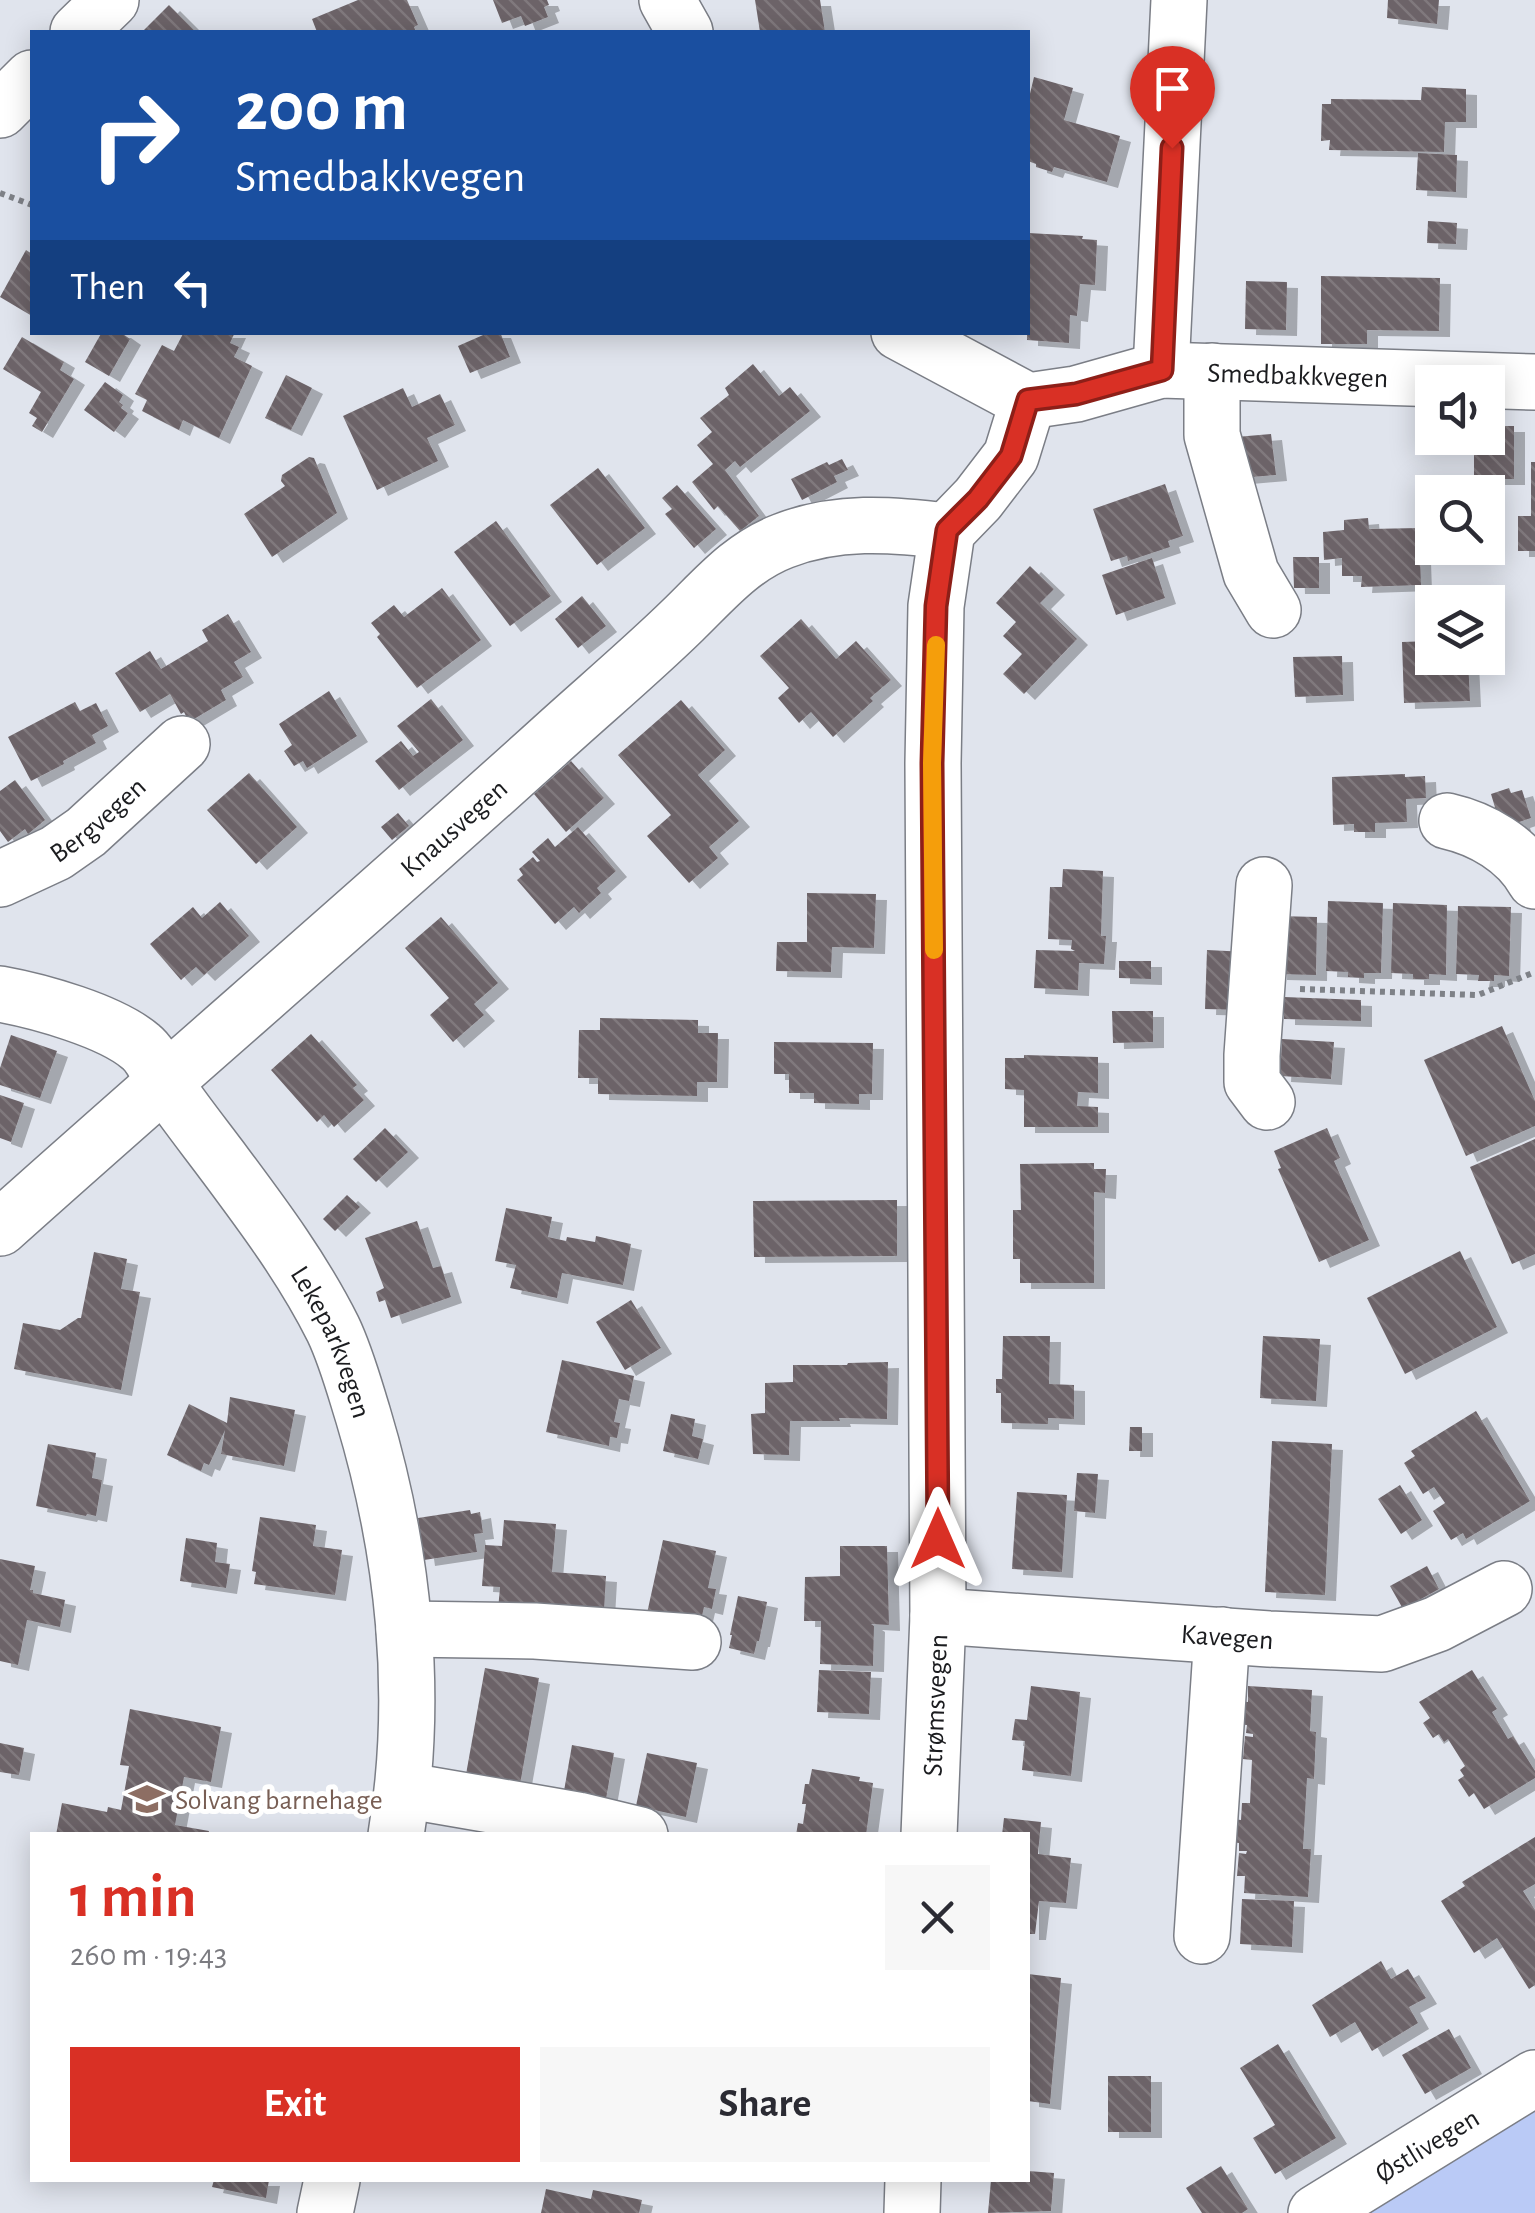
<!DOCTYPE html>
<meta charset="utf-8">
<style>
:root{--surface:#fff;--page:#f7f7f7;--text:#2b2b33;--muted:#7c7c81;--accent:#d93025}
body{margin:0;font-family:"Alegreya Sans",sans-serif;background:var(--page);color:var(--text);height:100vh;display:flex;flex-direction:column;font-size:38px;white-space:nowrap}
*{box-sizing:border-box;margin:0}
p{font-size:32px;color:var(--muted)}
.icon{flex:none;width:55px;height:55px;fill:none;stroke:currentColor;stroke-width:2;stroke-linecap:round;stroke-linejoin:round}
.map{position:relative;flex:1;overflow:hidden}
.drawer{position:absolute;left:30px;top:1832px;width:1000px;height:350px;display:flex;flex-direction:column;background:var(--surface);border-radius:0px;box-shadow:0 5px 25px #0003}
.drawer>*{flex:none}
.top-card{position:absolute;left:30px;top:30px;width:1000px;height:305px;border-radius:0px;box-shadow:0 5px 25px #0003;background:#1a4fa0;color:#fff;overflow:hidden}
.controls{position:absolute;left:1415px;top:365px;display:grid;gap:20px}
.controls a{display:grid;place-items:center;width:90px;height:90px;border-radius:0px;background:var(--surface);box-shadow:0 5px 25px #0003;font-size:50px}
.pin{position:absolute;display:grid;place-items:center;width:85px;height:85px;color:#fff;margin:-102px -42px;border-radius:50% 50% 50% 0;rotate:-45deg;box-shadow:0 0 10px #0007}
.pin .icon{rotate:45deg}
.me{position:absolute;width:110px;margin:-55px;rotate:0deg;stroke-linejoin:round;filter:drop-shadow(0 0 8px #0008)}
.turn{display:flex;align-items:center;gap:35px;height:210px;padding:0 40px;font-size:45px}
.turn .icon{width:130px;height:130px;stroke-width:2.5}
.turn b{display:block;font-size:70px;line-height:85px}
.then{display:flex;align-items:center;height:95px;padding:0 40px;background:#0003;gap:20px;font-size:38px}
.round{display:grid;place-items:center;flex:none;width:105px;height:105px;border-radius:0px;background:var(--page)}
.overview{display:flex;align-items:center;justify-content:space-between;height:170px;padding:0 40px}
h1{font-size:60px;font-weight:700;line-height:75px;color:var(--accent)}
.primary-button{display:flex;gap:20px;margin-top:auto;padding:20px 40px}
.primary-button a{flex:1;height:115px;border-radius:0px;background:var(--accent);color:#fff;font-size:40px;font-weight:700;line-height:115px;text-align:center}
.primary-button a+a{background:var(--page);color:var(--text)}
.map>svg:first-child{display:block}
.grass{fill:#bacaf6}
.building{fill:url(#building-back-hatch);filter:url(#shadow)}
.lines{fill:none;stroke-linecap:round;stroke-linejoin:round}
.minor-casing{stroke:#7b7e86;stroke-width:58}
.path{stroke:#7e8187;stroke-width:6;stroke-dasharray:5 5;stroke-linecap:butt}
.minor{stroke:#fff;stroke-width:55}
.route-casing{stroke:#8d1f18;stroke-width:25}
.route{stroke:#d93025;stroke-width:18}
.slow{stroke:#f59e0b;stroke-width:18}
.labels{text-anchor:middle;stroke-width:10;stroke-linejoin:round;paint-order:stroke}
.street-label{font-size:28px;fill:#1b1c1f;stroke:#fff}
.education-label{font-size:28px;fill:#785e54;stroke:#fff;text-anchor:start}
</style>
<div class="map">
<svg width="1535" height="2213" viewBox="0 0 1535 2213">
<defs>
<pattern id="building-back-hatch" width="6" height="6" patternUnits="userSpaceOnUse" patternTransform="scale(2.5)"><rect width="6" height="6" fill="#6c6368"/><path d="M-1 5l2 2M0 0l6 6M5-1l2 2" fill="none" stroke="#80797d"/></pattern>
<filter id="shadow"><feDropShadow dx="11" dy="6" stdDeviation="0" flood-color="#0004"/></filter>
</defs>
<rect width="100%" height="100%" fill="#e0e4ed"/>
<polygon class="grass" points="1535,2105 1535,2213 1365,2213"/>
<g class="building">
<polygon points="358,0 407,0 418,25 414,27 416,32 317,32 312,19"/>
<polygon points="493,0 547,0 549,5 544,7 548,17 525,26 521,16 502,23"/>
<polygon points="755,0 820,0 825,32 760,32"/>
<polygon points="1388,0 1439,0 1437,24 1387,18"/>
<polygon points="169,5 196,32 142,32"/>
<polygon points="1034,77 1073,88 1064,120 1120,136 1107,182 1054,167 1052,172 1036,167 1036,164 1028,161 1028,102"/>
<polygon points="1422,87 1466,89 1466,122 1445,122 1444,152 1329,150 1330,140 1321,141 1322,104 1331,104 1331,99 1421,100"/>
<polygon points="1418,153 1457,155 1456,192 1416,190"/>
<polygon points="1428,221 1457,223 1456,244 1427,243"/>
<polygon points="1028,233 1083,236 1082,239 1097,240 1095,285 1080,284 1077,316 1070,315 1069,343 1027,340"/>
<polygon points="26,250 32,254 32,316 0,297"/>
<polygon points="1321,276 1440,278 1439,331 1367,330 1367,344 1321,344"/>
<polygon points="1246,281 1287,282 1286,330 1245,329"/>
<polygon points="102,332 120,332 130,339 109,376 85,362"/>
<polygon points="184,332 235,332 230,343 239,347 234,357 252,366 219,438 183,420 179,430 142,411 147,400 135,394 162,345 174,351"/>
<polygon points="490,332 500,332 510,357 470,373 458,346"/>
<polygon points="22,337 64,362 60,370 74,379 42,432 32,426 37,418 29,413 41,392 3,369"/>
<polygon points="753,364 779,396 790,387 810,411 740,467 735,461 725,470 759,516 740,531 718,506 714,510 692,482 713,464 697,445 712,432 700,418 729,395 725,388"/>
<polygon points="286,375 312,388 291,430 265,418"/>
<polygon points="105,382 123,395 119,402 123,405 121,408 128,413 114,432 84,410"/>
<polygon points="403,388 412,407 440,394 455,425 427,438 438,461 377,490 343,416"/>
<polygon points="1488,426 1514,426 1514,479 1474,479 1474,438 1488,438"/>
<polygon points="1271,434 1276,475 1241,478 1236,437"/>
<polygon points="309,457 314,458 337,513 272,557 244,514 285,486 281,481 282,475"/>
<polygon points="842,459 848,470 834,476 837,482 802,500 791,479 827,462 829,465"/>
<polygon points="1531,462 1535,462 1535,551 1518,551 1518,516 1531,516"/>
<polygon points="598,468 645,528 597,565 550,505"/>
<polygon points="1165,484 1183,536 1168,541 1170,547 1128,561 1127,556 1111,561 1093,509"/>
<polygon points="677,485 716,529 694,548 665,514 672,509 662,498"/>
<polygon points="1368,518 1369,529 1419,528 1421,585 1361,587 1362,576 1342,576 1342,558 1324,560 1323,532 1344,530 1344,520"/>
<polygon points="496,521 551,596 510,626 454,552"/>
<polygon points="1293,557 1319,557 1319,588 1294,588"/>
<polygon points="1152,558 1165,598 1116,615 1102,575"/>
<polygon points="1030,566 1054,589 1040,603 1077,639 1024,694 1003,674 1022,654 1003,636 1016,622 996,603"/>
<polygon points="442,588 481,640 417,688 377,637 380,634 371,623 394,605 404,617"/>
<polygon points="582,596 606,626 578,648 555,619"/>
<polygon points="228,614 251,652 234,662 243,677 221,690 226,700 189,722 184,712 181,714 170,694 140,712 115,673 150,651 161,669 208,641 202,630"/>
<polygon points="801,619 836,659 856,641 891,680 870,698 873,701 833,737 811,712 799,723 778,698 789,688 760,656"/>
<polygon points="1432,641 1432,658 1468,658 1470,701 1404,703 1402,642"/>
<polygon points="1342,656 1343,695 1295,697 1293,657"/>
<polygon points="329,691 357,736 307,768 303,761 294,766 284,751 292,745 279,724"/>
<polygon points="431,699 463,740 399,790 375,761 401,741 413,756 419,752 397,726"/>
<polygon points="681,700 725,750 698,775 739,821 709,847 718,858 689,883 647,836 671,815 618,755"/>
<polygon points="75,702 80,711 96,703 108,726 92,735 96,743 63,761 64,764 31,781 8,737"/>
<polygon points="571,761 604,798 566,832 534,794"/>
<polygon points="249,773 297,827 256,864 207,810"/>
<polygon points="1405,774 1405,777 1425,776 1426,798 1406,799 1407,822 1375,823 1375,832 1354,832 1354,824 1333,825 1332,777"/>
<polygon points="15,780 45,820 28,834 25,829 8,842 0,831 0,791"/>
<polygon points="1509,788 1511,793 1522,790 1531,818 1519,822 1520,825 1502,831 1491,794"/>
<polygon points="398,813 409,826 392,840 381,827"/>
<polygon points="578,827 616,871 597,888 601,893 579,913 574,907 555,924 517,880 523,875 519,869 533,857 537,862 540,861 532,852 548,838 555,847"/>
<polygon points="1063,869 1103,871 1101,936 1106,936 1104,964 1079,963 1078,990 1034,988 1036,950 1075,951 1071,949 1072,940 1048,939 1050,887 1062,887"/>
<polygon points="807,893 876,894 874,948 832,947 831,972 776,971 777,942 807,942"/>
<polygon points="1328,901 1383,903 1381,973 1364,973 1364,978 1348,977 1348,972 1326,971"/>
<polygon points="220,902 249,936 204,975 196,967 181,980 150,944 193,907 202,918"/>
<polygon points="1393,903 1447,905 1446,975 1429,974 1429,979 1413,979 1413,974 1391,973"/>
<polygon points="1458,906 1511,907 1509,976 1494,975 1494,981 1478,981 1479,975 1456,974"/>
<polygon points="1277,916 1317,917 1316,975 1276,974"/>
<polygon points="441,917 498,983 474,1004 484,1015 453,1042 430,1015 449,998 405,948"/>
<polygon points="1207,950 1247,952 1246,1010 1205,1009"/>
<polygon points="1119,961 1151,961 1151,979 1119,978"/>
<polygon points="1284,997 1361,1000 1361,1021 1284,1019"/>
<polygon points="1112,1011 1153,1011 1153,1042 1113,1043"/>
<polygon points="600,1018 698,1020 698,1033 718,1033 717,1082 697,1082 697,1096 598,1094 598,1078 578,1078 579,1030 600,1030"/>
<polygon points="1502,1026 1535,1101 1535,1126 1466,1156 1424,1060"/>
<polygon points="311,1034 357,1085 353,1088 364,1100 334,1127 324,1115 317,1122 271,1070"/>
<polygon points="11,1035 57,1051 40,1098 0,1085 0,1068"/>
<polygon points="1282,1039 1334,1042 1331,1079 1280,1076"/>
<polygon points="774,1042 873,1043 872,1094 859,1094 859,1104 814,1103 814,1093 789,1093 789,1074 774,1074"/>
<polygon points="1024,1055 1098,1057 1098,1093 1078,1092 1077,1106 1098,1107 1098,1127 1024,1127 1024,1090 1005,1089 1005,1058 1024,1058"/>
<polygon points="0,1095 24,1103 11,1142 0,1138"/>
<polygon points="385,1128 408,1152 376,1182 353,1159"/>
<polygon points="1327,1128 1340,1158 1334,1161 1369,1240 1319,1262 1278,1169 1281,1168 1274,1151"/>
<polygon points="1535,1139 1535,1254 1512,1264 1470,1167"/>
<polygon points="1094,1163 1094,1169 1106,1169 1105,1193 1094,1192 1094,1283 1020,1283 1020,1259 1013,1259 1013,1210 1021,1210 1020,1164"/>
<polygon points="347,1195 360,1207 335,1231 323,1219"/>
<polygon points="897,1200 897,1256 754,1257 753,1201"/>
<polygon points="506,1208 552,1217 548,1237 566,1241 567,1237 595,1242 596,1236 631,1244 623,1285 562,1273 557,1298 510,1288 516,1265 495,1261"/>
<polygon points="417,1221 433,1268 441,1266 451,1297 391,1318 385,1300 379,1302 376,1292 384,1288 365,1238"/>
<polygon points="1460,1251 1497,1327 1405,1374 1367,1298"/>
<polygon points="94,1252 127,1259 121,1289 140,1292 121,1390 14,1369 23,1323 60,1330 78,1318 81,1318"/>
<polygon points="631,1300 661,1348 625,1370 596,1322"/>
<polygon points="1003,1336 1050,1336 1049,1384 1074,1385 1074,1419 1048,1418 1048,1424 1001,1423 1001,1393 996,1393 996,1379 1002,1379"/>
<polygon points="1263,1336 1320,1339 1316,1401 1260,1398"/>
<polygon points="562,1360 634,1376 629,1401 619,1399 614,1422 620,1423 617,1438 610,1437 609,1446 546,1432"/>
<polygon points="888,1362 887,1419 839,1418 840,1421 790,1421 789,1455 753,1454 751,1414 765,1413 765,1383 793,1382 793,1365 847,1365 848,1363"/>
<polygon points="230,1397 295,1410 284,1466 221,1454 225,1430 209,1465 204,1463 201,1471 167,1455 189,1404 227,1423"/>
<polygon points="1476,1411 1530,1501 1466,1539 1463,1533 1451,1540 1433,1511 1445,1503 1434,1487 1423,1494 1404,1463 1415,1456 1411,1451"/>
<polygon points="671,1414 695,1419 692,1436 703,1439 698,1459 663,1451"/>
<polygon points="1130,1427 1142,1427 1142,1451 1129,1451"/>
<polygon points="1272,1441 1332,1444 1325,1595 1265,1592"/>
<polygon points="48,1444 96,1453 92,1478 102,1480 96,1516 87,1514 86,1516 36,1506"/>
<polygon points="1077,1473 1098,1474 1095,1513 1074,1511"/>
<polygon points="1400,1485 1422,1520 1401,1534 1378,1499"/>
<polygon points="1017,1492 1067,1495 1062,1572 1012,1569"/>
<polygon points="470,1510 471,1514 480,1512 483,1533 474,1534 477,1552 424,1560 418,1518"/>
<polygon points="260,1517 316,1525 313,1546 342,1550 335,1595 254,1584 256,1572 252,1571"/>
<polygon points="504,1520 556,1524 552,1572 606,1576 603,1628 497,1622 500,1587 482,1586 485,1545 502,1546"/>
<polygon points="186,1538 217,1543 215,1562 230,1564 226,1588 180,1581"/>
<polygon points="663,1540 716,1551 708,1588 716,1589 712,1609 704,1607 699,1629 646,1618"/>
<polygon points="840,1546 887,1546 889,1625 871,1624 874,1626 873,1666 820,1664 821,1621 804,1621 805,1577 840,1576"/>
<polygon points="0,1559 35,1566 30,1590 33,1590 33,1593 65,1600 60,1627 27,1620 18,1665 0,1661"/>
<polygon points="1427,1566 1439,1589 1403,1609 1390,1586"/>
<polygon points="738,1596 767,1602 759,1641 757,1641 754,1654 729,1648 732,1635 730,1635"/>
<polygon points="485,1668 539,1678 519,1790 465,1780"/>
<polygon points="819,1670 871,1672 869,1714 817,1712"/>
<polygon points="1472,1670 1497,1709 1492,1712 1508,1739 1513,1736 1535,1771 1535,1778 1484,1809 1474,1793 1469,1797 1458,1780 1464,1776 1460,1770 1465,1766 1448,1739 1444,1742 1439,1734 1433,1738 1423,1723 1430,1718 1419,1702"/>
<polygon points="1031,1686 1080,1692 1071,1776 1022,1770 1025,1741 1012,1740 1015,1719 1027,1720"/>
<polygon points="1248,1686 1312,1690 1310,1731 1316,1732 1314,1779 1307,1778 1303,1849 1311,1849 1308,1897 1244,1893 1245,1876 1237,1876 1239,1853 1246,1854 1247,1851 1239,1851 1239,1843 1231,1842 1233,1819 1241,1820 1242,1803 1250,1803 1252,1760 1243,1759 1245,1736 1253,1737 1253,1734 1246,1733 1247,1725 1238,1725 1239,1701 1248,1702"/>
<polygon points="130,1709 221,1727 211,1782 184,1777 175,1825 209,1831 208,1835 56,1835 62,1803 107,1812 108,1807 121,1810 129,1766 120,1765"/>
<polygon points="0,1743 24,1748 19,1775 0,1772"/>
<polygon points="572,1745 614,1753 606,1799 564,1791"/>
<polygon points="647,1753 697,1763 686,1817 636,1806"/>
<polygon points="812,1769 860,1777 859,1781 873,1783 866,1835 796,1835 798,1823 803,1824 806,1804 802,1804 805,1784 809,1784"/>
<polygon points="1004,1818 1041,1822 1038,1854 1071,1858 1066,1903 1039,1901 1035,1934 1028,1934 1028,1835 1002,1835"/>
<polygon points="1535,1837 1535,1884 1523,1891 1535,1910 1535,1985 1529,1989 1497,1938 1474,1953 1441,1901 1465,1886 1462,1882"/>
<polygon points="1242,1899 1294,1901 1292,1947 1240,1944"/>
<polygon points="1381,1961 1391,1979 1408,1969 1426,1998 1409,2007 1418,2023 1372,2051 1355,2022 1330,2037 1312,2005"/>
<polygon points="1028,1974 1061,1978 1050,2104 1028,2101"/>
<polygon points="1449,2029 1471,2068 1425,2094 1402,2055"/>
<polygon points="1278,2044 1336,2138 1275,2174 1253,2138 1275,2125 1240,2068"/>
<rect x="1108" y="2076" width="43" height="56"/>
<polygon points="1221,2166 1248,2209 1242,2213 1202,2213 1186,2188"/>
<polygon points="1028,2171 1054,2173 1051,2211 988,2213 991,2180 1028,2180"/>
<polygon points="214,2180 269,2180 266,2198 212,2187"/>
<polygon points="546,2189 591,2199 593,2190 642,2200 639,2213 541,2213"/>
</g>
<g class="lines">
<defs>
<g id="minor">
<polyline points="667,0 685,32"/>
<polyline points="78,32 111,0"/>
<polyline points="0,110 32,78"/>
<path id="s1" d="M 899,332 L 1028,401 L 1076,394 L 1161,370 L 1535,382"/>
<polyline points="1161,370 1179,0"/>
<polyline points="1212,371 1212,435 1251,573 1273,610"/>
<path d="M 1447,821 C 1482,829 1517,849 1535,881"/>
<path id="s2" d="M 0,879 L 56,853 L 86,832 L 182,744"/>
<polyline points="1264,885 1252,1055 1252,1082 1267,1102"/>
<path id="s3" d="M 0,994 C 39,1001 111,1021 141,1047 C 152,1056 158,1073 166,1085 C 183,1110 202,1134 220,1158 C 261,1213 302,1267 333,1329 C 346,1356 354,1386 363,1415 C 404,1551 419,1695 396,1835"/>
<path id="s4" d="M 0,1228 C 184,1063 371,903 554,737 C 597,698 642,660 683,620 C 714,590 741,557 783,541 C 836,520 891,524 947,531"/>
<path id="s5" d="M 938,1616 L 1269,1639 L 1382,1644 L 1437,1624 L 1504,1589"/>
<polyline points="404,1629 535,1631 693,1642"/>
<polyline points="403,1790 578,1820 640,1835"/>
<path id="s6" d="M 929,1835 L 938,1616 L 933,763 L 936,606 L 947,531 L 978,499 L 1011,456 L 1028,401"/>
<polyline points="1202,1936 1222,1635"/>
<polyline points="325,2213 332,2180"/>
<polyline points="912,2213 913,2180"/>
<path id="s7" d="M 1316,2213 L 1535,2078"/>
</g>
</defs>
<use href="#minor" class="minor-casing"/>
<g class="path">
<polyline points="0,193 32,205"/>
<polyline points="1300,989 1478,995 1535,972"/>
</g>
<use href="#minor" class="minor"/>
</g>
<g class="lines">
<defs>
<polyline id="route" points="938,1539 932,763 936,606 947,530 978,499 1011,456 1028,400 1076,394 1162,370 1172,148"/>
</defs>
<use href="#route" class="route-casing"/>
<use href="#route" class="route"/>
<polyline class="slow" points="934,950 932,763 936,645"/>
</g>
<defs>
<symbol id="school-bare" viewBox="-9 -9 18 18"><path d="M0-5L7-2L0 1L-7-2ZM-4 1L0 2.5L4 1V4Q0 6-4 4Z" fill="#8d6e63" stroke="#fff" stroke-width="2.5" paint-order="stroke"/></symbol>
</defs>
<g fill-rule="evenodd">
<use href="#school-bare" x="122" y="1774" width="50" height="50"/>
</g>
<g class="labels">
<g class="street-label">
<text dy="10" stroke="none"><textPath href="#s1" startOffset="420">Smedbakkvegen</textPath></text>
<text dy="10" stroke="none"><textPath href="#s2" startOffset="115">Bergvegen</textPath></text>
<text dy="10" stroke="none"><textPath href="#s4" startOffset="605">Knausvegen</textPath></text>
<text dy="10" stroke="none"><textPath href="#s3" startOffset="505">Lekeparkvegen</textPath></text>
<text dy="10" stroke="none"><textPath href="#s5" startOffset="290">Kavegen</textPath></text>
<text dy="10" stroke="none"><textPath href="#s6" startOffset="130">Strømsvegen</textPath></text>
<text dy="10" stroke="none"><textPath href="#s7" startOffset="130">Østlivegen</textPath></text>
</g>
<g class="education-label">
<text x="175" y="1809">Solvang barnehage</text>
</g>
</g>
</svg>
<div class="controls">
<a><svg class="icon" aria-label="sound" viewBox="0 0 24 24"><path d="M4 9h4l5-4v14l-5-4H4zM17 9q2 3 0 6"/></svg></a>
<a><svg class="icon" aria-label="search" viewBox="0 0 24 24"><circle cx="10" cy="10" r="6"/><path d="M15 15l6 6"/></svg></a>
<a><svg class="icon" aria-label="layers" viewBox="0 0 24 24"><path d="M12 4l9 5-9 5-9-5zM3 14l9 5 9-5"/></svg></a>
</div>
<div class="pin" style="left:1172px;top:148px;background:#d93025"><svg class="icon" aria-label="arrive" viewBox="0 0 24 24"><path d="M6 21V4h12l-3 4 3 4H6"/></svg></div>
<svg class="me" style="left:938px;top:1539px" viewBox="-20 -20 40 40"><path d="M0-17L14 15 0 8-14 15z" fill="#d93025" stroke="#fff" stroke-width="4"/></svg>
<div class="top-card">
<div class="turn"><svg class="icon" aria-label="right" viewBox="0 0 24 24"><path d="M7 20v-9h11M14 6l5 5-5 5"/></svg><div><b>200 m</b>Smedbakkvegen</div></div>
<div class="then">Then<svg class="icon" aria-label="left" viewBox="0 0 24 24"><path d="M17 20v-9H6M10 6l-5 5 5 5"/></svg></div>
</div>
<section class="drawer">
<div class="overview"><div><h1>1 min</h1><p>260 m · 19:43</p></div><a class="round"><svg class="icon" aria-label="close" viewBox="0 0 24 24"><path d="M6 6l12 12M18 6L6 18"/></svg></a></div>
<div class="primary-button"><a>Exit</a><a>Share</a></div>
</section>
</div>
